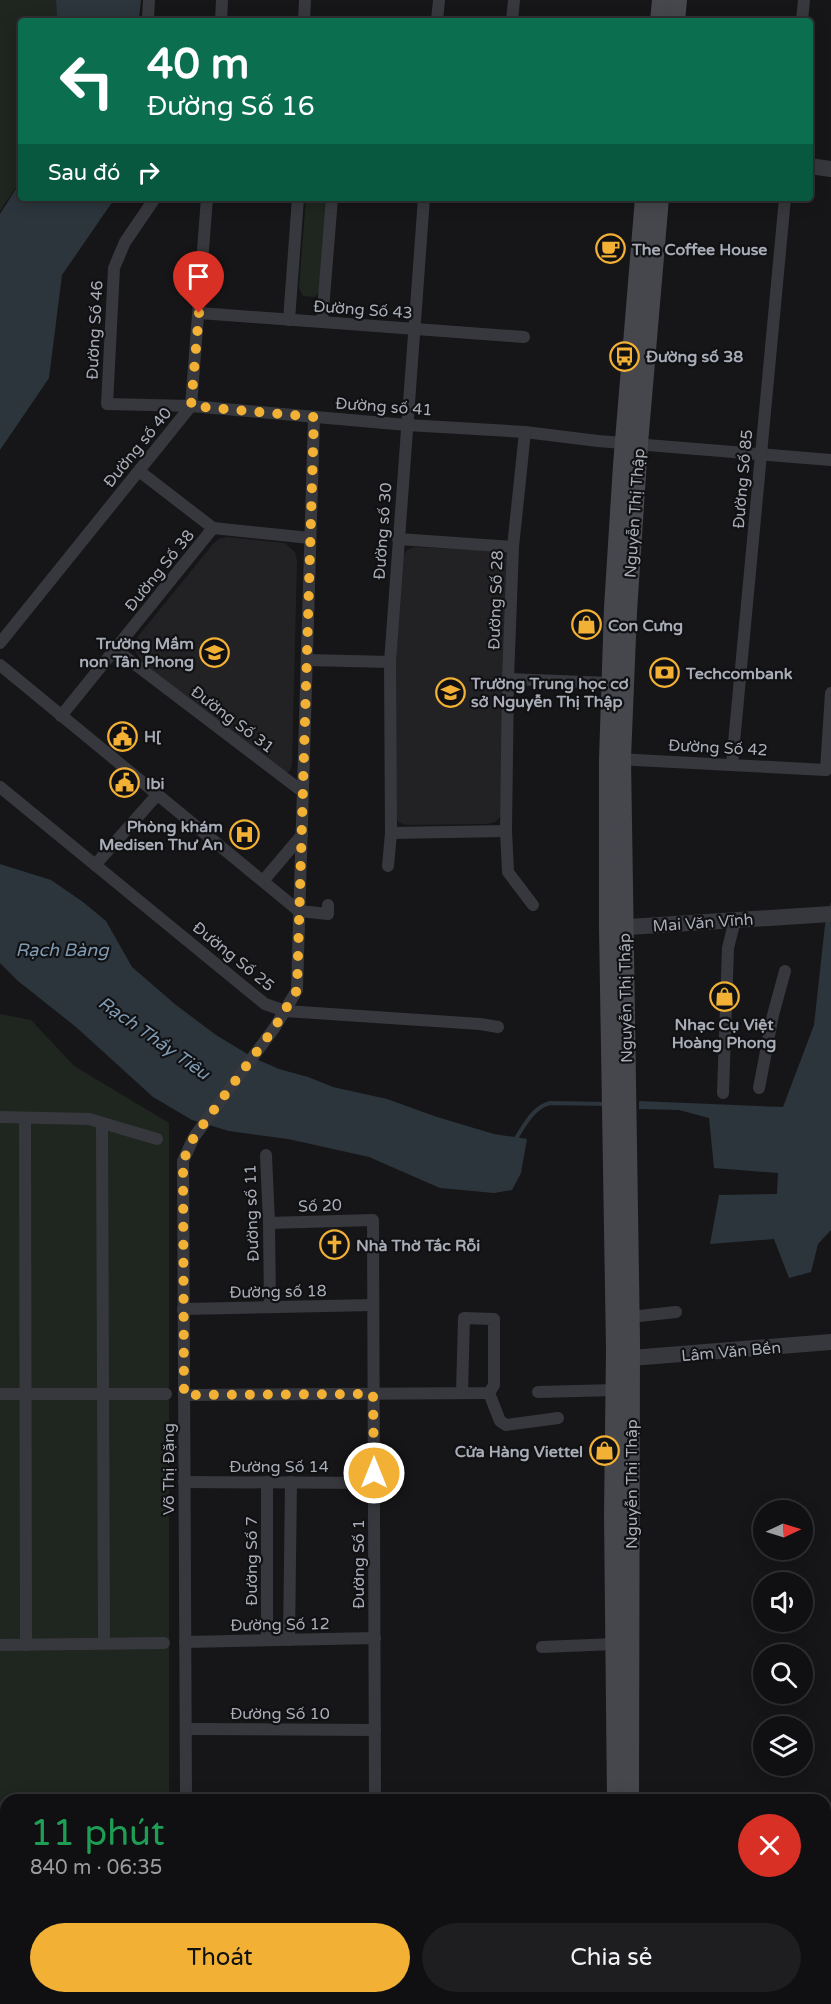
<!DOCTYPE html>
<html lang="vi">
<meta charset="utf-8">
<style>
:root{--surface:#101012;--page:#1e1e20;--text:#f1f3f6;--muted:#9c9d9f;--line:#303032;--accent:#f2b134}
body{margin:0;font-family:"Varela Round",sans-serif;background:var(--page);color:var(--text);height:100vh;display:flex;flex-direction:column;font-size:22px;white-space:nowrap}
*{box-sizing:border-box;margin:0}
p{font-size:20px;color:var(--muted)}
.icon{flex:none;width:33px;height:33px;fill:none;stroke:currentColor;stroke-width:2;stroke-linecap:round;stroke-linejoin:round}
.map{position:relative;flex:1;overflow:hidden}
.side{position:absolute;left:0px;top:1794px;width:831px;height:210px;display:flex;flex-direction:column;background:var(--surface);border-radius:18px 18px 0 0;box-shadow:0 3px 15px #0003,0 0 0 2px var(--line)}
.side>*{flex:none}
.hud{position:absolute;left:18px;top:18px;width:795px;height:183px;border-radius:6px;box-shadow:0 3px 15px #0003,0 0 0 2px var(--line);background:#0b6e4f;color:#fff;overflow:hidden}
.needle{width:39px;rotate:86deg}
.fabs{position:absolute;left:753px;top:1500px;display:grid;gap:12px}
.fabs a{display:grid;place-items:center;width:60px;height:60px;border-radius:50%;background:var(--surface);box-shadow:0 3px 15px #0003,0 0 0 2px var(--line);font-size:30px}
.pin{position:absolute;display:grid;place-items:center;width:51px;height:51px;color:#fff;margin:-62px -26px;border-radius:50% 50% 50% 0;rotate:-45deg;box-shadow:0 0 6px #0007}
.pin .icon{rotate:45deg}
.me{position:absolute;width:66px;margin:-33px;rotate:0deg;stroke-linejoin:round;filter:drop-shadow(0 0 4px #0008)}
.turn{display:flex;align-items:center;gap:21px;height:126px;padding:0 30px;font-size:27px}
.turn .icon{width:78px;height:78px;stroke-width:2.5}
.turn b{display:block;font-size:42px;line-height:51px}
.then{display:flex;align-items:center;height:57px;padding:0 30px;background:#0003;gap:12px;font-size:22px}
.round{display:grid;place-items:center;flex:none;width:63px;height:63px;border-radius:32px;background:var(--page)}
.overview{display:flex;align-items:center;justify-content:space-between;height:102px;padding:0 30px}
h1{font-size:36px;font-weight:600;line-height:45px;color:#1e9e55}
.primary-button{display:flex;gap:12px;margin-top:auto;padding:12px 30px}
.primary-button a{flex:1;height:69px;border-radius:36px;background:var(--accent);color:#111;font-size:24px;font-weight:600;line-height:69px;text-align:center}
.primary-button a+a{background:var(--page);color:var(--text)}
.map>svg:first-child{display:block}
.built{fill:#222225}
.green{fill:#1e261f}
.water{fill:#2c353c}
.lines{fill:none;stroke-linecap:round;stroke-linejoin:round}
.stream{stroke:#2c353c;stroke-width:4}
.minor{stroke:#37383d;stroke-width:12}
.tertiary{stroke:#37383d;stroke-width:16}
.secondary{stroke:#45474d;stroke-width:18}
.route{stroke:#f2b134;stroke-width:10;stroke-dasharray:0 18}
.labels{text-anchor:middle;stroke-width:4.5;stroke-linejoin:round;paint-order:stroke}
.poi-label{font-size:16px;font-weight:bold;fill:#a8adb8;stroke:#111113;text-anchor:start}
.street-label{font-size:16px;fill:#a8adb8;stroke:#111113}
.water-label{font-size:18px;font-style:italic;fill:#7f9bb3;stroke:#111113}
</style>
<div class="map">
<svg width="831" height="2004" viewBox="0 0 831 2004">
<rect width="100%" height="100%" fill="#161618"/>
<g class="built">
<polygon points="227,537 285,543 295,552 297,561 292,765 290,771 284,773 142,662 133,647 135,640 213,544 219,539"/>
<polygon points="414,547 499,551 506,554 508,561 501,816 495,822 487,824 407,825 398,822 394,814 396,660 403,557 406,551"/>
</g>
<g class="green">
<polygon points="0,0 56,0 57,21 21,21 21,180 0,211"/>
<polygon points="306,198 328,198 321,289 315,297 303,296 299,288"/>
<polygon points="0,1014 31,1020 74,1066 169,1123 169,1793 162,1800 6,1800 6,1803 0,1803"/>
</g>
<g class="water">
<polygon points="56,0 141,0 139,18 142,21 57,21"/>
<polygon points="21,181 21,198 115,198 62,275 49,378 0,450 0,214"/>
<polygon points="0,864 51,880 83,902 106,921 132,967 176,1005 216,1035 254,1058 279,1069 308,1077 333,1087 387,1099 437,1117 494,1134 527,1139 521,1173 512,1190 494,1193 440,1188 369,1157 288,1139 229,1131 192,1120 153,1097 76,1027 18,981 0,963"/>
<polygon points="831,902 831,1230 818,1244 811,1272 789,1278 774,1239 710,1244 719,1195 777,1194 778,1173 714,1168 709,1118 679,1110 639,1109 639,1101 783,1107 814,1025 825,925"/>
</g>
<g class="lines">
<path class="stream" d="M 515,1140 C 524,1126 533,1107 550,1103 L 607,1104"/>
<g class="minor">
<polyline points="148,17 149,0"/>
<polyline points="221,21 222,0"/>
<polyline points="304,21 305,0"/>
<polyline points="437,21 439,0"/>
<polyline points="512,21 514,0"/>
<polyline points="802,21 804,0"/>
<polyline points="155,198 125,242 114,268 107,404 191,406 407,425 525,432 598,441 831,460"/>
<polyline points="199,313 524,337"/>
<polyline points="289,320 298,198"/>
<polyline points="322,322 332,198"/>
<polyline points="525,432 513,547 508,679 506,831 508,872 533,905"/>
<polyline points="139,471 213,528 310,538"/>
<polyline points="398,539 513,547"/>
<polyline points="0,643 191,406 207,198"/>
<polyline points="115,649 303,792"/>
<polyline points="307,660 390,662"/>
<polyline points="0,665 299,911 328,914 328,905"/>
<polyline points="508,679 610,683"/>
<polyline points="61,716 213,528"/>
<polyline points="617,759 826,770"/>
<polyline points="732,764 785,198"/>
<polyline points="826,770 831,693"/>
<polyline points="0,787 265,1004 285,1011 480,1024 498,1027"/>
<polyline points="391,833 506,831"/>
<polyline points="95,865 157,795"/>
<polyline points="388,866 391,833 390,662 424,198"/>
<polyline points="263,881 302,835"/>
<polyline points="759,1088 773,1015 785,971"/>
<polyline points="723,1093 728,948 735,920"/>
<polyline points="0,1117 89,1119 157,1139"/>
<polyline points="25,1118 26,1645"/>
<polyline points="102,1124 104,1643"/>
<polyline points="266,1155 269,1223 270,1307"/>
<polyline points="269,1223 373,1220 375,1800"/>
<polyline points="183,1309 373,1305"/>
<polyline points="630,1317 676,1312"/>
<polyline points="538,1392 615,1390"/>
<polyline points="489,1393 500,1421 506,1425 558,1418"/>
<polyline points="0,1394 166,1394"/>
<polyline points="184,1395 489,1393 494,1385 494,1319 464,1318 462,1393"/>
<polyline points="184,1482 374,1483"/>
<polyline points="267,1640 267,1482"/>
<polyline points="289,1640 291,1482"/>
<polyline points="185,1642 375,1638"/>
<polyline points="0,1645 164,1643"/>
<polyline points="542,1647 615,1644"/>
<polyline points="186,1729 375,1730"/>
<polyline points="186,1800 183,1161 194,1137 275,1027 297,990 314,417"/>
<polyline points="106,1998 106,2004"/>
<polyline points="187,1998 187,2004"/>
<polyline points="376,1998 376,2004"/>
</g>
<g class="tertiary">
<polyline points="810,166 831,169"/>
<polyline points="613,928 831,914"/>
<polyline points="631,1358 831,1342"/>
</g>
<g class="secondary">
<polyline points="659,21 661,0"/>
<polyline points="676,21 678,0"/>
<polyline points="616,1800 613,1515 615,1349 608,928 608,759 613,608 622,465 644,198"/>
<polyline points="630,1800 631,1340 622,758 628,612 639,444 660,198"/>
<polyline points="0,1818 6,1819"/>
<polyline points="0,1836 6,1836"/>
<polyline points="618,1998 618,2004"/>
<polyline points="632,1998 633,2004"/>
</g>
</g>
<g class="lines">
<polyline class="route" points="199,313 191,406 314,417 297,990 275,1027 194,1137 183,1161 184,1395 373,1394 374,1473"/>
</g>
<defs>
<symbol id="cafe-ring" viewBox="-11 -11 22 22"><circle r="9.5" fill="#111113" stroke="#f2b134" stroke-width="1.5"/><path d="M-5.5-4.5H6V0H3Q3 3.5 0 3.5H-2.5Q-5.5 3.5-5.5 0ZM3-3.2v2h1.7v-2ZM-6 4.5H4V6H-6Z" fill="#f2b134"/></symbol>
<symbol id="bus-ring" viewBox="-11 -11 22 22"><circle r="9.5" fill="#111113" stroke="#f2b134" stroke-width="1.5"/><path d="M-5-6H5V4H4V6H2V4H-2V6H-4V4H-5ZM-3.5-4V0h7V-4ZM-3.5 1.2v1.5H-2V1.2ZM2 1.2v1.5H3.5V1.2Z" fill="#f2b134"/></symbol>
<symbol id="shop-ring" viewBox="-11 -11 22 22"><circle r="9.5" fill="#111113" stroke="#f2b134" stroke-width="1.5"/><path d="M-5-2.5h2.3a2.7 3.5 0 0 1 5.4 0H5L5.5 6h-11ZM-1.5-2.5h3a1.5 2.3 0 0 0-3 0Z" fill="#f2b134"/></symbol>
<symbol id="school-ring" viewBox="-11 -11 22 22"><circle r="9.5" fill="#111113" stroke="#f2b134" stroke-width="1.5"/><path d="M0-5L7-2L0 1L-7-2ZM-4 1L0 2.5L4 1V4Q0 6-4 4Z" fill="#f2b134"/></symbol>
<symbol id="bank-ring" viewBox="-11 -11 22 22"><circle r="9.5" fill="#111113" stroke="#f2b134" stroke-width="1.5"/><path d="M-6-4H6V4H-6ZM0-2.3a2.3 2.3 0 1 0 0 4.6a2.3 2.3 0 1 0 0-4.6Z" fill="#f2b134"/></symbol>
<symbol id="civic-ring" viewBox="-11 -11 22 22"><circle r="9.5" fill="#111113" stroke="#f2b134" stroke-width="1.5"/><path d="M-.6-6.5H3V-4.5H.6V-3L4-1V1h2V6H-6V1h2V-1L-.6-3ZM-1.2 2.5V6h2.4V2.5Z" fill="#f2b134"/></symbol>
<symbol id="hospital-ring" viewBox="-11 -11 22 22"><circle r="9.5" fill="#111113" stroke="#f2b134" stroke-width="1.5"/><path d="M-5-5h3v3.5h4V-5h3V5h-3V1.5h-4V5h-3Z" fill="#f2b134"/></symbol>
<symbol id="church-ring" viewBox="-11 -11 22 22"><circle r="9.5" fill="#111113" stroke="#f2b134" stroke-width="1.5"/><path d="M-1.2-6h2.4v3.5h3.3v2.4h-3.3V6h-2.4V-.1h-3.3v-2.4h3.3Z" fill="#f2b134"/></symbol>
</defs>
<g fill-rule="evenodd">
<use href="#cafe-ring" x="594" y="232" width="33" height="33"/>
<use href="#bus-ring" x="608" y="340" width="33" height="33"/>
<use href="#shop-ring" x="570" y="608" width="33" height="33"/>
<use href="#school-ring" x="198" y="636" width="33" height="33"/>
<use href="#bank-ring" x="648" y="656" width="33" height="33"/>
<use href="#school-ring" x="434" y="676" width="33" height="33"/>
<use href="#civic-ring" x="106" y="720" width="33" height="33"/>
<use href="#civic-ring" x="108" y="766" width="33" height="33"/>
<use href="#hospital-ring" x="228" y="818" width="33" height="33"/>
<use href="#shop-ring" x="708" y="980" width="33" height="33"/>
<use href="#church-ring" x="318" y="1228" width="33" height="33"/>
<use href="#shop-ring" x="588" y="1434" width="33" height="33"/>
</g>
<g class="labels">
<g class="poi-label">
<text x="632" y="255">The Coffee House</text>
<text x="646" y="362">Đường số 38</text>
<text x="608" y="631">Con Cưng</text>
<text x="194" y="649" text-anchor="end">Trường Mầm<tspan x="194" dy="18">non Tân Phong</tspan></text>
<text x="686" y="679">Techcombank</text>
<text x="471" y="689">Trường Trung học cơ<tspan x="471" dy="18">sở Nguyễn Thị Thập</tspan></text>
<text x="144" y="742">H[</text>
<text x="146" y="789">Ibi</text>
<text x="223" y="832" text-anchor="end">Phòng khám<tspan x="223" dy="18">Medisen Thư An</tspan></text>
<text x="724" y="1030" text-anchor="middle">Nhạc Cụ Việt<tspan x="724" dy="18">Hoàng Phong</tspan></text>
<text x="356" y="1251">Nhà Thờ Tắc Rỗi</text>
<text x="583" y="1457" text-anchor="end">Cửa Hàng Viettel</text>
</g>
<g class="street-label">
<text transform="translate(363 309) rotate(4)" y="6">Đường Số 43</text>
<text transform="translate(94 330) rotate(-87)" y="6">Đường Số 46</text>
<text transform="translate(384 406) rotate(4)" y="6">Đường số 41</text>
<text transform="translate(137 447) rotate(-51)" y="6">Đường số 40</text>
<text transform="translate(742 479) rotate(-85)" y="6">Đường Số 85</text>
<text transform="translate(634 513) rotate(-86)" y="6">Nguyễn Thị Thập</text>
<text transform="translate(382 531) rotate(-86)" y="6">Đường số 30</text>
<text transform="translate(159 570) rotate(-51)" y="6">Đường Số 38</text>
<text transform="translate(495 600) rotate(-88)" y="6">Đường Số 28</text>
<text transform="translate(233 719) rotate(37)" y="6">Đường Số 31</text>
<text transform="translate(718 747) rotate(3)" y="6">Đường Số 42</text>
<text transform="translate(703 922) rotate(-4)" y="6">Mai Văn Vĩnh</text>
<text transform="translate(234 956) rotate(39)" y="6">Đường Số 25</text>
<text transform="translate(625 998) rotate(-91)" y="6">Nguyễn Thị Thập</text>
<text transform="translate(320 1205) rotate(-2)" y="6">Số 20</text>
<text transform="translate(251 1213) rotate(-92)" y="6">Đường số 11</text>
<text transform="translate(278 1291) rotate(-1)" y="6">Đường số 18</text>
<text transform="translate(731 1351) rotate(-5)" y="6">Lâm Văn Bền</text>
<text x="279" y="1472">Đường Số 14</text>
<text transform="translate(168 1469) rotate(-90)" y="6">Võ Thị Đặng</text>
<text transform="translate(631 1484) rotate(-90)" y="6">Nguyễn Thị Thập</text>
<text transform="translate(251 1561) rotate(-90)" y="6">Đường Số 7</text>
<text transform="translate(358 1564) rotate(-90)" y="6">Đường Số 1</text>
<text transform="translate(280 1624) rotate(-1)" y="6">Đường Số 12</text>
<text x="280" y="1719">Đường Số 10</text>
</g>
<g class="water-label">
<text x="62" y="956">Rạch Bàng</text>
<text transform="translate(154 1038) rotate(35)" y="6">Rạch Thầy Tiêu</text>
</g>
</g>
</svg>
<div class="fabs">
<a><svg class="needle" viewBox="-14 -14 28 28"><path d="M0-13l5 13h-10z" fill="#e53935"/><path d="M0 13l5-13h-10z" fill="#9c9d9f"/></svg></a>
<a><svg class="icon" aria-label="sound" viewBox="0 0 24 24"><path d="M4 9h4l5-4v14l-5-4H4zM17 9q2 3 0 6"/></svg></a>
<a><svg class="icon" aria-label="search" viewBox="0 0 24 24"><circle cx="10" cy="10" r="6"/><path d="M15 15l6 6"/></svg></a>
<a><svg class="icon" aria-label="layers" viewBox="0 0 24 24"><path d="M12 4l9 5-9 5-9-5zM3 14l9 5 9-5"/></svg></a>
</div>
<div class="pin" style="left:199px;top:313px;background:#d93025"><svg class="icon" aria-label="arrive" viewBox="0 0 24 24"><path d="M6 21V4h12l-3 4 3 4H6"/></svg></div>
<svg class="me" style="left:374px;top:1473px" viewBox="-20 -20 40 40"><circle r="17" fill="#f2b134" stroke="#fff" stroke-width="3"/><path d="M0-11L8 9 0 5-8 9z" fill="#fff"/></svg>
<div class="hud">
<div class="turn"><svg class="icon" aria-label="left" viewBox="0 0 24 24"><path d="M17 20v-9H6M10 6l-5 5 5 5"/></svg><div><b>40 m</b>Đường Số 16</div></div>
<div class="then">Sau đó<svg class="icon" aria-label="right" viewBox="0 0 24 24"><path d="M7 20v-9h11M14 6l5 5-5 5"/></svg></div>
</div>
<section class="side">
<div class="overview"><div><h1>11 phút</h1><p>840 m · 06:35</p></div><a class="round" style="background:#d93025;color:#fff"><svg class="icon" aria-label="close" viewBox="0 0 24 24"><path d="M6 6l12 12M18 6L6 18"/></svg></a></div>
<div class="primary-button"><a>Thoát</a><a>Chia sẻ</a></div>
</section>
</div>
